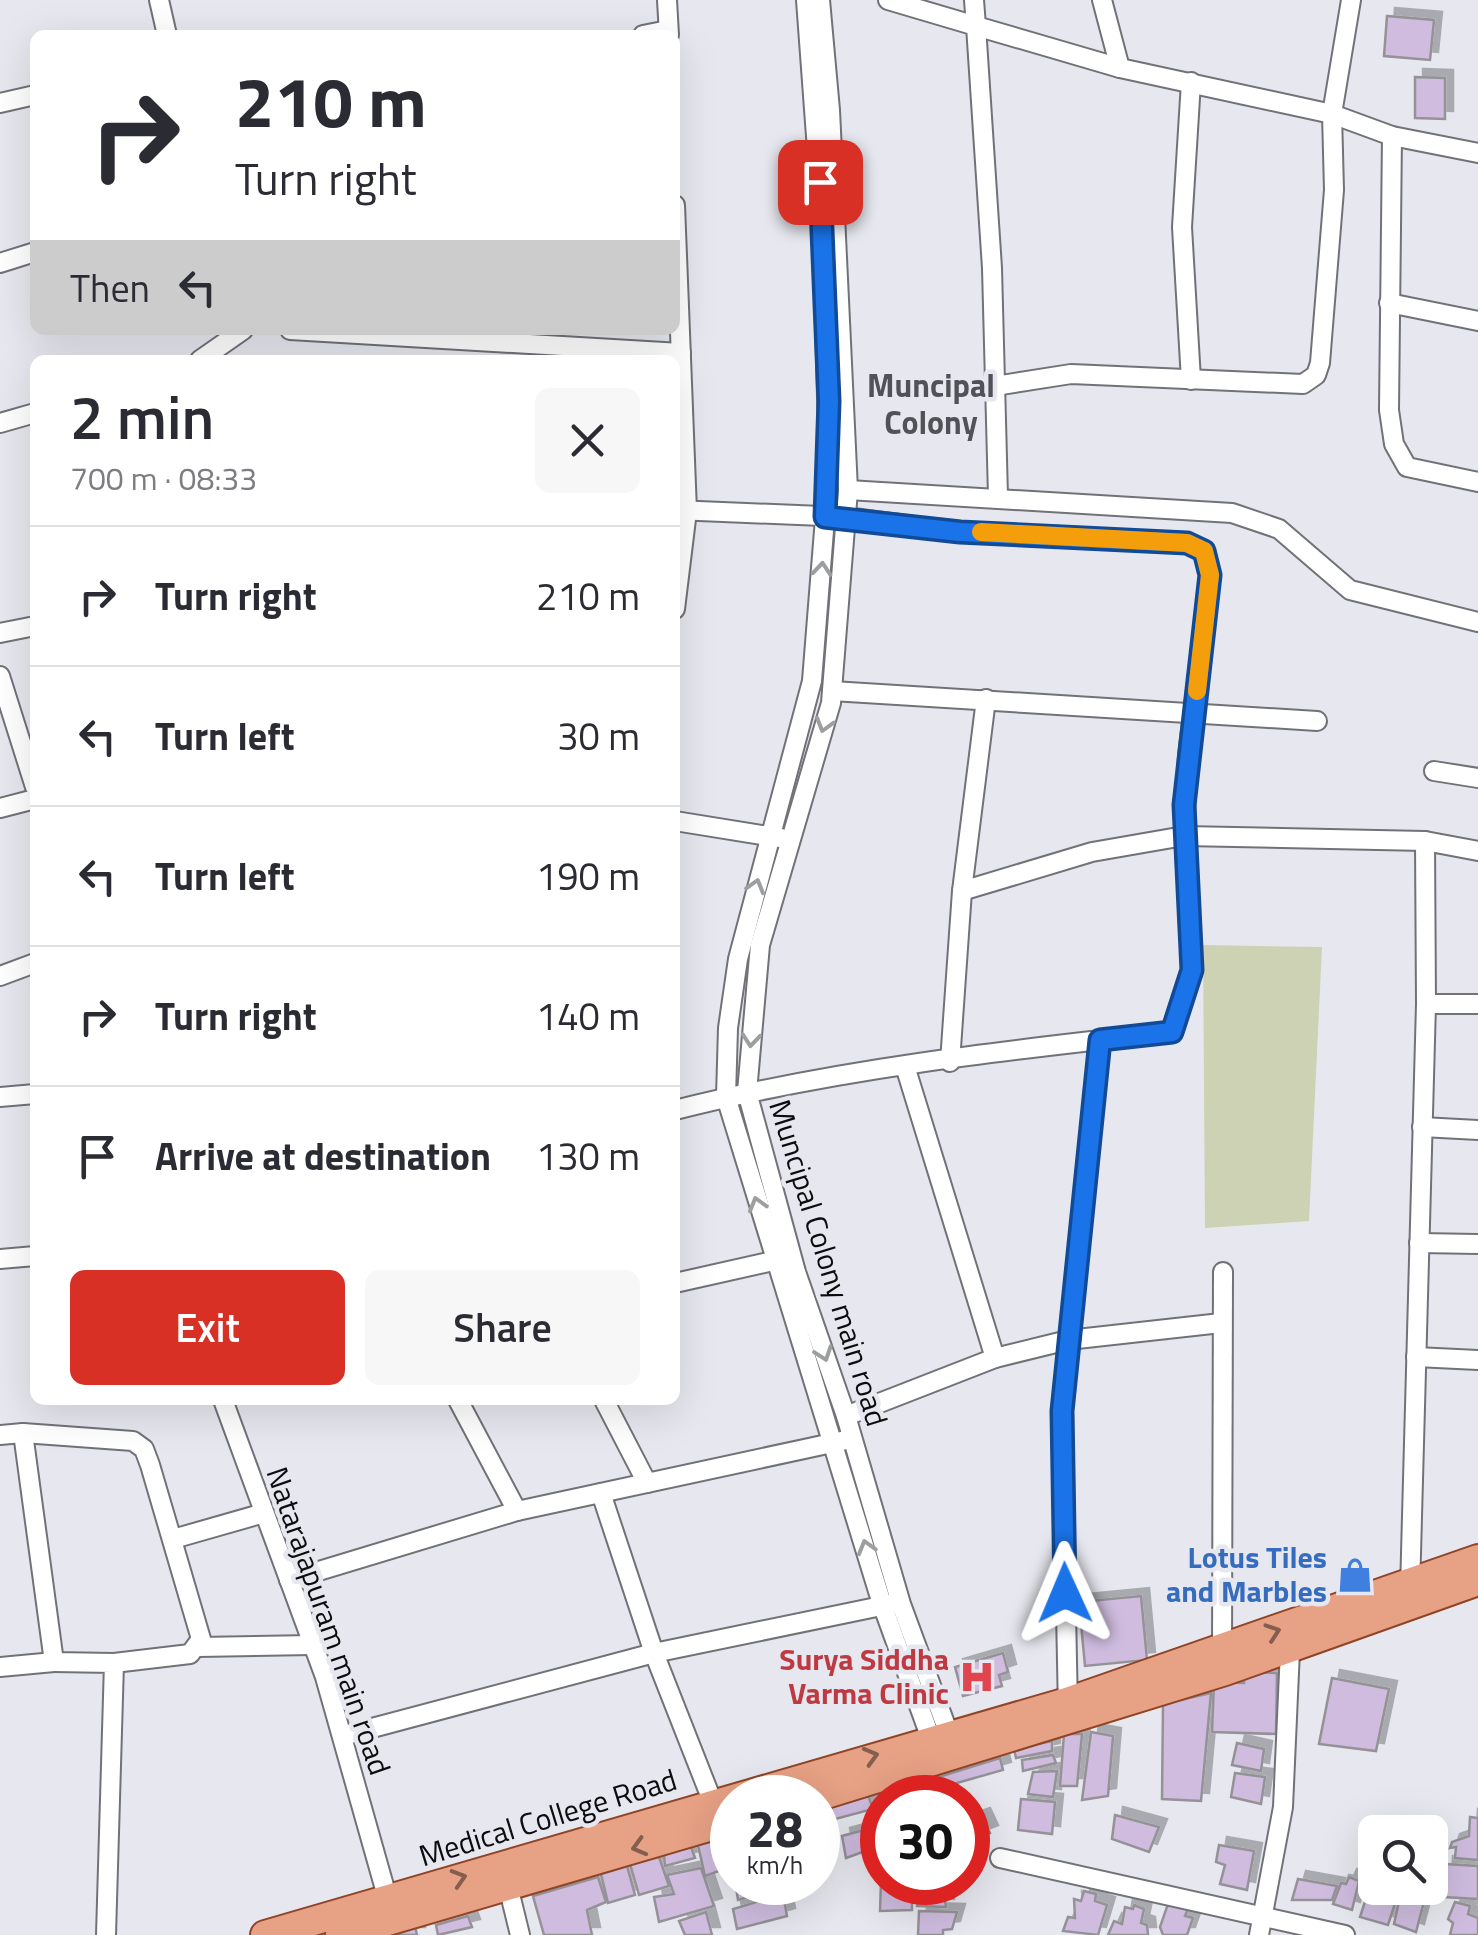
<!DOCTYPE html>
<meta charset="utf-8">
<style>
:root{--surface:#fff;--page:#f7f7f7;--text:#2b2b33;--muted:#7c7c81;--line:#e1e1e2;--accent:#d93025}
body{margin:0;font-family:"Titillium Web",sans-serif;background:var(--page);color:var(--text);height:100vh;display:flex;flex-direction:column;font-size:38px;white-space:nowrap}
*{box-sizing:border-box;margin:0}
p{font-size:32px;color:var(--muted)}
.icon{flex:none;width:55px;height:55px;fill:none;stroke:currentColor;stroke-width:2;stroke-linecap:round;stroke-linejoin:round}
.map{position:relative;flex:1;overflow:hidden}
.side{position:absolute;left:30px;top:355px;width:650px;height:1050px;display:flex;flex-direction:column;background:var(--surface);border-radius:15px;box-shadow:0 10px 40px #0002}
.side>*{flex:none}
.banner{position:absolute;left:30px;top:30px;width:650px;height:305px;border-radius:15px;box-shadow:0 10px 40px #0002;background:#fff;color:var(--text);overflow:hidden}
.buttons{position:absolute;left:1358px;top:1815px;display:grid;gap:20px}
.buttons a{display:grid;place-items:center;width:90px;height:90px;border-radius:15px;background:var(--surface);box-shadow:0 10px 40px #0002;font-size:50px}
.speed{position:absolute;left:710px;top:1775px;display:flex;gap:20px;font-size:50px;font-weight:700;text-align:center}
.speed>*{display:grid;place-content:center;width:130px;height:130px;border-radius:50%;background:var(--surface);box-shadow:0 10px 40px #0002;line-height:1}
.speed small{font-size:25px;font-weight:400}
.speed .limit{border:15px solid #d22;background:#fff;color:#111}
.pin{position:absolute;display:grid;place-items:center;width:85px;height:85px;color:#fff;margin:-42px;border-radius:20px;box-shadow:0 5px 15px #0006}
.me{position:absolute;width:110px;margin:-55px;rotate:359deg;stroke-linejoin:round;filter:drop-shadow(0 0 8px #0008)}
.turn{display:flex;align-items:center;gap:35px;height:210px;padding:0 40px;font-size:45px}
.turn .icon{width:130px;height:130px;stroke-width:2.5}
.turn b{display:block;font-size:70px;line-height:85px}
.then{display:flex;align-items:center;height:95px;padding:0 40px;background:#0003;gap:20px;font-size:38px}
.round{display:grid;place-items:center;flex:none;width:105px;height:105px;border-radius:15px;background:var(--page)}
.headline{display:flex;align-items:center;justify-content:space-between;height:170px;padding:0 40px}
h1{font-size:60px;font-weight:600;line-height:75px}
.button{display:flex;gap:20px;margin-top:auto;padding:20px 40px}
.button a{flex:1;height:115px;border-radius:15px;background:var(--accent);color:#fff;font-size:40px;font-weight:600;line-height:115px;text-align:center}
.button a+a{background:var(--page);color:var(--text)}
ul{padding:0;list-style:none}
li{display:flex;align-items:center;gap:30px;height:140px;padding:0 40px;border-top:2px solid var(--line)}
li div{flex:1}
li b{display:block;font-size:38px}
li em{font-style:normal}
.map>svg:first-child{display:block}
.green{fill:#ccd2b3}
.building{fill:#cfbcdf;stroke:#949297;stroke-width:2.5;filter:url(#shadow)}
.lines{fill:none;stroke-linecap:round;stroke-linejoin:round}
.street-casing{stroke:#717278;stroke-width:22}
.primary-casing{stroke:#904425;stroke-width:32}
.street{stroke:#fff;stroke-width:18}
.primary{stroke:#e7a184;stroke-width:28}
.oneway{stroke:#9d9e9f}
.oneway2{stroke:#845e4f}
.route-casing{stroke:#114b97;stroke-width:25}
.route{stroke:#1a73e8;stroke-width:18}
.slow{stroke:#f59e0b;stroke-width:18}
.labels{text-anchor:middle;stroke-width:9;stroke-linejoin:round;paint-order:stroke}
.street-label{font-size:30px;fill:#0b0c0e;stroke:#e7e8ef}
.shop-label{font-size:30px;font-weight:bold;fill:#366cbe;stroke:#e7e8ef;text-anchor:end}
.health-label{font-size:30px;font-weight:bold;fill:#be3a42;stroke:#e7e8ef;text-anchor:end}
.neighbourhood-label{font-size:32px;font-weight:bold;fill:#515257;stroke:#e7e8ef}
</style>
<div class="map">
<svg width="1478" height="1935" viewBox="0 0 1478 1935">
<defs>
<filter id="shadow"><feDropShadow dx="8" dy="-8" stdDeviation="0" flood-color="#0004"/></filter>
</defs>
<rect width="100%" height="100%" fill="#e7e8ef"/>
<polygon class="green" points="1203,945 1322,947 1309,1221 1205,1228"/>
<g class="building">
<polygon points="1387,16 1434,20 1430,60 1384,56"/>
<polygon points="1415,77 1445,78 1445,119 1415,118"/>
<polygon points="1141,1596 1147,1660 1085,1666 1079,1602"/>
<polygon points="1003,1653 1008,1672 999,1675 1002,1686 963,1696 955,1667"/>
<polygon points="1244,1672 1277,1673 1276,1734 1212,1732 1214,1682 1244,1683"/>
<polygon points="1332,1678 1389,1689 1376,1751 1319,1744"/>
<polygon points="1211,1693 1201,1801 1162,1799 1163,1704"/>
<polygon points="1091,1732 1113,1736 1108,1796 1082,1800"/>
<polygon points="1064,1734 1082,1734 1077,1786 1060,1786"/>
<polygon points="1052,1741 1052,1751 1016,1758 1014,1749"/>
<polygon points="1237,1743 1264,1749 1261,1771 1232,1765"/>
<polygon points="1053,1755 1056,1763 1023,1771 1022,1760"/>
<polygon points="1000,1758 1003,1770 932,1790 929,1780"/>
<polygon points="1057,1771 1053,1797 1028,1794 1033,1772"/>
<polygon points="1235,1773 1265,1777 1261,1804 1231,1797"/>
<polygon points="927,1781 930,1793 893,1798 893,1789"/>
<polygon points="868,1795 873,1809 820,1823 818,1828 818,1810"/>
<polygon points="1021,1799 1055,1802 1052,1834 1018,1830"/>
<polygon points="1115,1815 1159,1827 1149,1852 1112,1839"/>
<polygon points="982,1816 990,1833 968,1842 968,1821"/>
<polygon points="1470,1817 1478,1818 1478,1860 1455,1858 1456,1847 1450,1848 1452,1842 1469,1836"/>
<polygon points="882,1825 882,1845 846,1858 842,1836"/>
<polygon points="732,1835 732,1865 724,1837"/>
<polygon points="722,1839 730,1867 705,1876 698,1845"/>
<polygon points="1219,1845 1254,1851 1247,1890 1220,1884 1225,1865 1216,1862"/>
<polygon points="691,1847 695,1858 665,1866 664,1854"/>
<polygon points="882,1852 882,1882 912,1882 912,1910 880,1911"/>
<polygon points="659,1857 669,1886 639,1895 630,1864"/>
<polygon points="1445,1864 1478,1866 1478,1899 1443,1897"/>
<polygon points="627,1866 635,1895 608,1903 601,1874"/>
<polygon points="701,1868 714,1906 659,1922 654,1897 674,1894 667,1875"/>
<polygon points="598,1877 606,1902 587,1910 592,1935 544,1935 533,1896"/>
<polygon points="1349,1877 1359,1881 1352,1910 1333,1904 1341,1883 1346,1884"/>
<polygon points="1373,1877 1375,1888 1400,1888 1388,1925 1360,1917"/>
<polygon points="1298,1879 1337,1886 1332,1900 1292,1900"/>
<polygon points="735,1882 752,1882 755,1895 738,1900"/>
<polygon points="917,1882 942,1882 946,1907 917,1906"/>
<polygon points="1402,1888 1427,1890 1416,1932 1394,1924"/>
<polygon points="1084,1891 1096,1894 1095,1901 1107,1905 1098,1935 1063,1931 1068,1917 1075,1918 1074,1899 1081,1901"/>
<polygon points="783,1894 787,1916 737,1929 733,1909"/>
<polygon points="1455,1902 1470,1906 1468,1914 1478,1918 1478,1935 1450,1935 1453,1923 1448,1919"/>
<polygon points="1168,1904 1188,1909 1185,1916 1193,1918 1187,1935 1163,1935 1160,1927"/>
<polygon points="1134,1905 1144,1909 1141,1923 1147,1925 1148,1935 1108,1935 1114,1921 1122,1924 1125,1907 1133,1909"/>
<polygon points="919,1911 957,1912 952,1929 943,1930 943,1935 918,1935"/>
<polygon points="706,1912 712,1935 685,1935 679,1921"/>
<polygon points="468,1916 472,1927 438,1935 436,1925"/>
<polygon points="414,1922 417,1935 399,1935 397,1926"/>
</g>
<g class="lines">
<defs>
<g id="street">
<polyline points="159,0 167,35"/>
<polyline points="667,0 669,35"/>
<polyline points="806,0 822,218 829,468 812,681 738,959 728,1028 726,1097 882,1604 931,1739"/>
<polyline points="820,0 830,110 848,490 831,703 760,945 747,1092 796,1272 846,1416 901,1604 953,1745"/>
<polyline points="888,0 976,26 992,268 998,497"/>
<polyline points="974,0 976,26 1120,68"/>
<polyline points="1351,0 1332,114 1392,136 1478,153"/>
<polyline points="643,35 668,30"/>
<polyline points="1191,82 1182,227 1191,380"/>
<polyline points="0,103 35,95"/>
<polyline points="1392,136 1389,410 1394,444 1407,467 1478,482"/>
<polyline points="675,205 687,511 675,609"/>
<polyline points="0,263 35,252"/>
<polyline points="1389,303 1478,321"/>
<polyline points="290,330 681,353"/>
<polyline points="200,360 243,330"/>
<polyline points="995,386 1071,374 1303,384 1316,375 1320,363 1334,190 1332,114 1120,68 1102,0"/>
<polyline points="0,423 35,413"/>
<polyline points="848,490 1232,513 1279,529 1350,590 1478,622"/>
<polyline points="675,510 846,517 960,532 1187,543 1203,551 1210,575 1188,755 1184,836 1425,841 1478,851"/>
<polyline points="0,633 35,626"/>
<polyline points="0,676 35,787"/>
<polyline points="832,691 1317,721"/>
<polyline points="1434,771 1478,778"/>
<polyline points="0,808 35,799"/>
<polyline points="675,821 781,838"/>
<polyline points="0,976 35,963"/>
<polyline points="1426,1004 1478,1004"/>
<polyline points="950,1062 962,891 986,699"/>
<polyline points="0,1097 35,1094"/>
<path d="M 675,1110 C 837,1069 1007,1050 1172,1032 L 1193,970 L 1184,836 L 1092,852 L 962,891"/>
<polyline points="1422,1127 1478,1130"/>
<polyline points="1419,1243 1478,1244"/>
<polyline points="0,1259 35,1256"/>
<polyline points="675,1283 782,1259"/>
<polyline points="1416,1357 1478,1360"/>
<polyline points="995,1358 1068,1340 1221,1323"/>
<polyline points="223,1400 325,1677 390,1907"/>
<polyline points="458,1400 517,1511"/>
<polyline points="604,1400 647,1483"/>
<polyline points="846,1416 995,1358 905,1066"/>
<polyline points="23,1433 133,1441 144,1449 150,1465 201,1639 190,1654 114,1663"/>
<polyline points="0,1435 23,1433 54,1662 114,1663 106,1935"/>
<polyline points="601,1493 654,1653 713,1803"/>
<polyline points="173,1539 264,1513"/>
<polyline points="289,1580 517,1511 846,1440"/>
<polyline points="1410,1590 1426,1004 1425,841"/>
<polyline points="198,1647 313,1645"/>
<polyline points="1222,1656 1223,1272"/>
<polyline points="0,1667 54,1662"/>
<polyline points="1068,1711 1062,1411 1100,1040"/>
<polyline points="342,1736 654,1653 891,1604"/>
<polyline points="1000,1858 1345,1935"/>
<polyline points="508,1886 520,1935"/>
<polyline points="1259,1935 1283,1807 1290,1650"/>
</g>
<g id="primary">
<polyline points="813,1798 1225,1671 1478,1581"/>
<polyline points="265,1935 1067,1702 1478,1559"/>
<polyline points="340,1935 732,1820"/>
</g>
</defs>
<use href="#street" class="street-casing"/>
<use href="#primary" class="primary-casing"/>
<use href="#street" class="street"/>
<use href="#primary" class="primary"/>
</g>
<defs><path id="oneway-chevron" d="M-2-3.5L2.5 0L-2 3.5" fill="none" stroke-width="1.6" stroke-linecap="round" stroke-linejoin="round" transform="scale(2.5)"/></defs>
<g class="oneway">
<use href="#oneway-chevron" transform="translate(822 569) rotate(-85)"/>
<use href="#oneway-chevron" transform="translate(824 725) rotate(106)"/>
<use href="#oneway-chevron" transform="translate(756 886) rotate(-74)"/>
<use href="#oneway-chevron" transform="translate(751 1040) rotate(95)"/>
<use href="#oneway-chevron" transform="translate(757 1204) rotate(-106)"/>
<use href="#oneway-chevron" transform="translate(824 1354) rotate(71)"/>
<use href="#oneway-chevron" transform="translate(866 1547) rotate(-106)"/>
</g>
<g class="oneway2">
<use href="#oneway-chevron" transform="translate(1273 1632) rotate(-19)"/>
<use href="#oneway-chevron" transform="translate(871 1756) rotate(-16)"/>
<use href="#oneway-chevron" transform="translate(639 1847) rotate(164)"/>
<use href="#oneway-chevron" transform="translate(459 1878) rotate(-17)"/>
</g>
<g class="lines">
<defs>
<polyline id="route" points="820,182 829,401 825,517 960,532 1187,543 1204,551 1210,575 1184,805 1192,970 1172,1032 1100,1040 1062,1411 1065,1593"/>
</defs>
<use href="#route" class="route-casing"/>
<use href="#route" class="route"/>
<polyline class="slow" points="981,532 1187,543 1204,551 1210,575 1197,691"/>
</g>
<defs>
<symbol id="shop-bare" viewBox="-9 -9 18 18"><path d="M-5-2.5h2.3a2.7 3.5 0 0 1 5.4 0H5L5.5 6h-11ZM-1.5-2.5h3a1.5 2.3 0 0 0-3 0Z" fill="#3f7fe0" stroke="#e7e8ef" stroke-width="2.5" paint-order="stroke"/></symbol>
<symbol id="hospital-bare" viewBox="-9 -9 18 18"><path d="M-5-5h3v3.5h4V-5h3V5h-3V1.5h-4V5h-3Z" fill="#e0444e" stroke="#e7e8ef" stroke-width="2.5" paint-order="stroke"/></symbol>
</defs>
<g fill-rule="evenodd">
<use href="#shop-bare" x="1330" y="1550" width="50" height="50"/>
<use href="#hospital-bare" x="952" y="1652" width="50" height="50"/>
</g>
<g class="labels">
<g class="street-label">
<text transform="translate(828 1263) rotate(73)" y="10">Muncipal Colony main road</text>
<text transform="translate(328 1621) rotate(71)" y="10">Natarajapuram main road</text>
<text transform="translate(548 1818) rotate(-17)" y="10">Medical College Road</text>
</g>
<g class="shop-label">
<text x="1327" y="1568">Lotus Tiles<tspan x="1327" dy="34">and Marbles</tspan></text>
</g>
<g class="health-label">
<text x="949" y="1670">Surya Siddha<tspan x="949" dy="34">Varma Clinic</tspan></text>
</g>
<g class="neighbourhood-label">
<text x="931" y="397">Muncipal<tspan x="931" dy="37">Colony</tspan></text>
</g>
</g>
</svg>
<div class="buttons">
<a><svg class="icon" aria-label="search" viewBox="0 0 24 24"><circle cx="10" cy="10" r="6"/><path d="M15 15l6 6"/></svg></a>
</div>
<div class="speed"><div>28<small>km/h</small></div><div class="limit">30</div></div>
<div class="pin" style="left:820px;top:182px;background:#d93025"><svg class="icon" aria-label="arrive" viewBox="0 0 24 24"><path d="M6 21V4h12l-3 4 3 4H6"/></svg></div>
<svg class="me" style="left:1065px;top:1593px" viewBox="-20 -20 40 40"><path d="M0-17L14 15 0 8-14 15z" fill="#1a73e8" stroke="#fff" stroke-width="4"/></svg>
<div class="banner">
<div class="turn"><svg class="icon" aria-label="right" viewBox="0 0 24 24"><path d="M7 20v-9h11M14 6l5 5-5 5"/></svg><div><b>210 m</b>Turn right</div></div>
<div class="then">Then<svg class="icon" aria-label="left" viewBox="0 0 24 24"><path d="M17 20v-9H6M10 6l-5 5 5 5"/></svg></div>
</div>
<section class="side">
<div class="headline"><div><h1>2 min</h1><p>700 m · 08:33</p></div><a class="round"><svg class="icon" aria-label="close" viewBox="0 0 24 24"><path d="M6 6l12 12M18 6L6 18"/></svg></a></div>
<ul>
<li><svg class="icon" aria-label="right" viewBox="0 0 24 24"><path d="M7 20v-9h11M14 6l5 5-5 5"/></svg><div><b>Turn right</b></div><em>210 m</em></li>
<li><svg class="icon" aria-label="left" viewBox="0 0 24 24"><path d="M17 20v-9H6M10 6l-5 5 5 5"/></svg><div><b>Turn left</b></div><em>30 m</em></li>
<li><svg class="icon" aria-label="left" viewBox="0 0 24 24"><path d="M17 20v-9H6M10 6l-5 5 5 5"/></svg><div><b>Turn left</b></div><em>190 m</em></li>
<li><svg class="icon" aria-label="right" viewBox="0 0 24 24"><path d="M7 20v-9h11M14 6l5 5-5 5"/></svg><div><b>Turn right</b></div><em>140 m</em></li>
<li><svg class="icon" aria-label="arrive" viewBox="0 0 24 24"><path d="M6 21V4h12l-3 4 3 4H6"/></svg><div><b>Arrive at destination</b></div><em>130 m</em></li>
</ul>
<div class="button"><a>Exit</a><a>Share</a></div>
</section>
</div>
